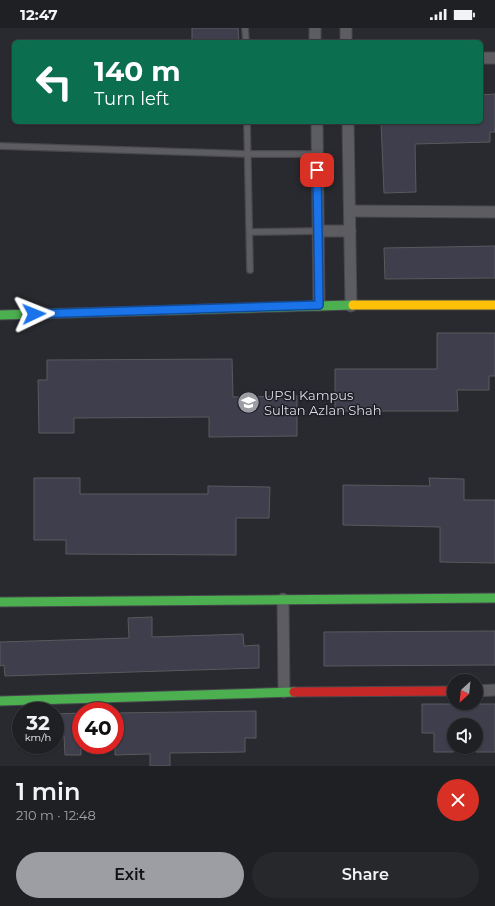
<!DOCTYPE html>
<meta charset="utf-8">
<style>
:root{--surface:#1f2023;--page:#27282b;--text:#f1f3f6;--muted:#a1a3a6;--line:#3c3e41;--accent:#9d9ea4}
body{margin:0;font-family:Montserrat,sans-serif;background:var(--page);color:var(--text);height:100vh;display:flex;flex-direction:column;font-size:15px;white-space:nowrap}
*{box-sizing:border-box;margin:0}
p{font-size:13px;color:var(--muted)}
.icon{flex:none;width:22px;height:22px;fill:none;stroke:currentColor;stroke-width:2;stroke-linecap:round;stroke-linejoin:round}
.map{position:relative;height:738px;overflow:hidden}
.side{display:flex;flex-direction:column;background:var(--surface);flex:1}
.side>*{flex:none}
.hud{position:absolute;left:12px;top:12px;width:471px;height:84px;border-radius:6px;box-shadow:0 1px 3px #0004,0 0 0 1px var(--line);background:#0b6e4f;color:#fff;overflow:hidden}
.needle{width:26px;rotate:207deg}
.tools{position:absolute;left:447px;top:646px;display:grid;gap:8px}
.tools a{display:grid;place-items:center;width:36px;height:36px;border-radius:50%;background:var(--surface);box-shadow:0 1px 3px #0004,0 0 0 1px var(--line);font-size:20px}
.speed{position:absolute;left:12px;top:674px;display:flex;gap:8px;font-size:20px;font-weight:700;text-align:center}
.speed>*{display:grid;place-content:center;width:52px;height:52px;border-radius:50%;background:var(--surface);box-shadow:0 1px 3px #0004,0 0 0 1px var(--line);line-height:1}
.speed small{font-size:10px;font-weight:400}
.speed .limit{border:6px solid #d22;background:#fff;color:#111}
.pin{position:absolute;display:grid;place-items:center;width:34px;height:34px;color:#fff;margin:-17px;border-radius:8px;box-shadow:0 2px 6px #0006}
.me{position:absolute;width:44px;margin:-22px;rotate:88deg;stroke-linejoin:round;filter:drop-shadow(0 0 3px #0008)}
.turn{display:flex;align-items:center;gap:14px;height:84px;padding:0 16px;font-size:18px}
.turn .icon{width:52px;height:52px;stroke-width:2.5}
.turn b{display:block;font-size:28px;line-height:34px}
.round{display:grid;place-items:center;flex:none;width:42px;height:42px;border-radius:21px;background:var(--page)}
.summary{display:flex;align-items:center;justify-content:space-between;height:68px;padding:0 16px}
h1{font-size:24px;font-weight:600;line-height:30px}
.action{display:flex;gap:8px;margin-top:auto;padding:8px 16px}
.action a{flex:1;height:46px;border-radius:24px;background:var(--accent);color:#111;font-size:16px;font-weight:600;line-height:46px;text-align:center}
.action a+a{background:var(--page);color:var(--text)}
.status{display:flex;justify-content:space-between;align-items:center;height:28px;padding:0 20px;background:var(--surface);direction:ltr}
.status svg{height:11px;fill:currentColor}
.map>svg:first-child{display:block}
.building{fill:#3e3e4c;stroke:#595a5e}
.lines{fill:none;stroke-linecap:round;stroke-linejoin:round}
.lane-casing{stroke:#47474c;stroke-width:8}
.street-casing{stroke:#47474c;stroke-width:13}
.fast-casing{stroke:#47474c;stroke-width:11}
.slow-casing{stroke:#47474c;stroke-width:11}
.jam-casing{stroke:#47474c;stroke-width:11}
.lane{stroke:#5d5d61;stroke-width:5.5}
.street{stroke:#5d5d61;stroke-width:11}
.fast{stroke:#4caf50;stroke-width:9}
.slow{stroke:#ffc107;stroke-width:9}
.jam{stroke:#c62828;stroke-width:9}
.route-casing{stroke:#114b97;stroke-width:10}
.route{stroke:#1a73e8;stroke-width:7}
.labels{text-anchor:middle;stroke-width:3;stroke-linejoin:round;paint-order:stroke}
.poi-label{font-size:13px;fill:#dcdde3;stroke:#1e1e27;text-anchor:start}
</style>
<div class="status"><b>12:47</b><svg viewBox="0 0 49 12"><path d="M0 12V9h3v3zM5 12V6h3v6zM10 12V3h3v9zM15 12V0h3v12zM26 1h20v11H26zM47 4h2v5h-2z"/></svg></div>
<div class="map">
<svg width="495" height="738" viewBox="0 0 495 738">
<rect width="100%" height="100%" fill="#292a2f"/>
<g class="building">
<polygon points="192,0 238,0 239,14 192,14"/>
<polygon points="495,66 495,104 490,104 490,114 415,116 416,164 384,165 381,94 481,94 481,67"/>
<polygon points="495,218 495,250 385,251 384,220"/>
<polygon points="437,305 495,305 495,348 489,348 489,362 457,362 458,383 335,383 335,341 437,341"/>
<polygon points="232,331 233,369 297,368 297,408 209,409 209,389 74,390 74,405 39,405 38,352 47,352 47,332"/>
<polygon points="34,450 80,450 80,466 208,466 208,458 270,459 269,490 236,490 236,527 66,526 66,512 34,512"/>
<polygon points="429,450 464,451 464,472 495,472 495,535 440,534 440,499 343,497 343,457 430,458"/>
<polygon points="152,589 152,609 243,606 244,618 259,617 259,640 5,648 4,637 0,638 0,614 129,610 128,590"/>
<polygon points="495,603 495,637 324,638 324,604"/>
<polygon points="422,676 495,676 495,724 476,724 476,697 454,697 454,724 434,724 434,705 422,705"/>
<polygon points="256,683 256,710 245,710 245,724 170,725 170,738 150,738 150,726 115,727 115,685"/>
<polygon points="81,685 81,727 65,727 64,708 55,708 55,686"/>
</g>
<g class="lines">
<defs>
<g id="lane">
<polyline points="245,0 246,14"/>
<polyline points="247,94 250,242"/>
<polyline points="0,118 248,126 317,126"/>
<polyline points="250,204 318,203"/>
</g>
<g id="street">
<polyline points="315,0 315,14"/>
<polyline points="346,0 346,14"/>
<polyline points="481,30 495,30"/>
<polyline points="317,94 319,277"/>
<polyline points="348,94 351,278"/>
<polyline points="350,183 495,184"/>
<polyline points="318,203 350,203"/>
<polyline points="283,571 284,664"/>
<polyline points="476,663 495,662"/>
</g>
<g id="fast">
<polyline points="0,287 353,277"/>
<polyline points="0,574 495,570"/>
<polyline points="0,673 294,664"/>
</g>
<polyline id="slow" points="353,277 495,277"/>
<polyline id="jam" points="294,664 454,663"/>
</defs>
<use href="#lane" class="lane-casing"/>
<use href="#street" class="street-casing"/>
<use href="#fast" class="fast-casing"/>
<use href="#slow" class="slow-casing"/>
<use href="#jam" class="jam-casing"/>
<use href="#lane" class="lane"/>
<use href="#street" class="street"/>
<use href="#fast" class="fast"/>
<use href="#slow" class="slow"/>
<use href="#jam" class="jam"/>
</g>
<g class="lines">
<defs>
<polyline id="route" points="34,286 319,277 317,142"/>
</defs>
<use href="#route" class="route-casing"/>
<use href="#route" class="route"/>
</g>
<defs>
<symbol id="university-disc" viewBox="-11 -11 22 22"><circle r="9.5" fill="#9d9ea4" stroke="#1e1e27"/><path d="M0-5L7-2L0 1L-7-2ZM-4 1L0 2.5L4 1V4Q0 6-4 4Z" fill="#fff"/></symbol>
</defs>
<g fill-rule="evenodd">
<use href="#university-disc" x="236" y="362" width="25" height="25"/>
</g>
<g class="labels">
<g class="poi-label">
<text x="264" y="372">UPSI Kampus<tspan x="264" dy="15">Sultan Azlan Shah</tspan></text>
</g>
</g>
</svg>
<div class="tools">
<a><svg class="needle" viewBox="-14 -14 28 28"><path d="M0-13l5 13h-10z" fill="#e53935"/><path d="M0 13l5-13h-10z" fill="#a1a3a6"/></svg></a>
<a><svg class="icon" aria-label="sound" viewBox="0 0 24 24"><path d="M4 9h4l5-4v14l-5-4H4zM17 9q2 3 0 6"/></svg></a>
</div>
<div class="speed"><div>32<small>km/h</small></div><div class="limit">40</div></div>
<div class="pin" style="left:317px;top:142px;background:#d93025"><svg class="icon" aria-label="arrive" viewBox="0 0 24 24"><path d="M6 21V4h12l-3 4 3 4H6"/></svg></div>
<svg class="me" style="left:34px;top:286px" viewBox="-20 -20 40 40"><path d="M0-17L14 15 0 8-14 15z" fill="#1a73e8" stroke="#fff" stroke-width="4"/></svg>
<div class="hud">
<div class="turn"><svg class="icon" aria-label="left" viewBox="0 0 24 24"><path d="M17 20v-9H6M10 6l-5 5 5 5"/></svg><div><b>140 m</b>Turn left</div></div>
</div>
</div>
<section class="side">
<div class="summary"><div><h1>1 min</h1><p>210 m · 12:48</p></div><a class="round" style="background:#d93025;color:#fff"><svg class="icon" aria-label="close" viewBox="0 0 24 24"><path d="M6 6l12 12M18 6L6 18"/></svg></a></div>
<div class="action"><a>Exit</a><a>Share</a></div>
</section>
